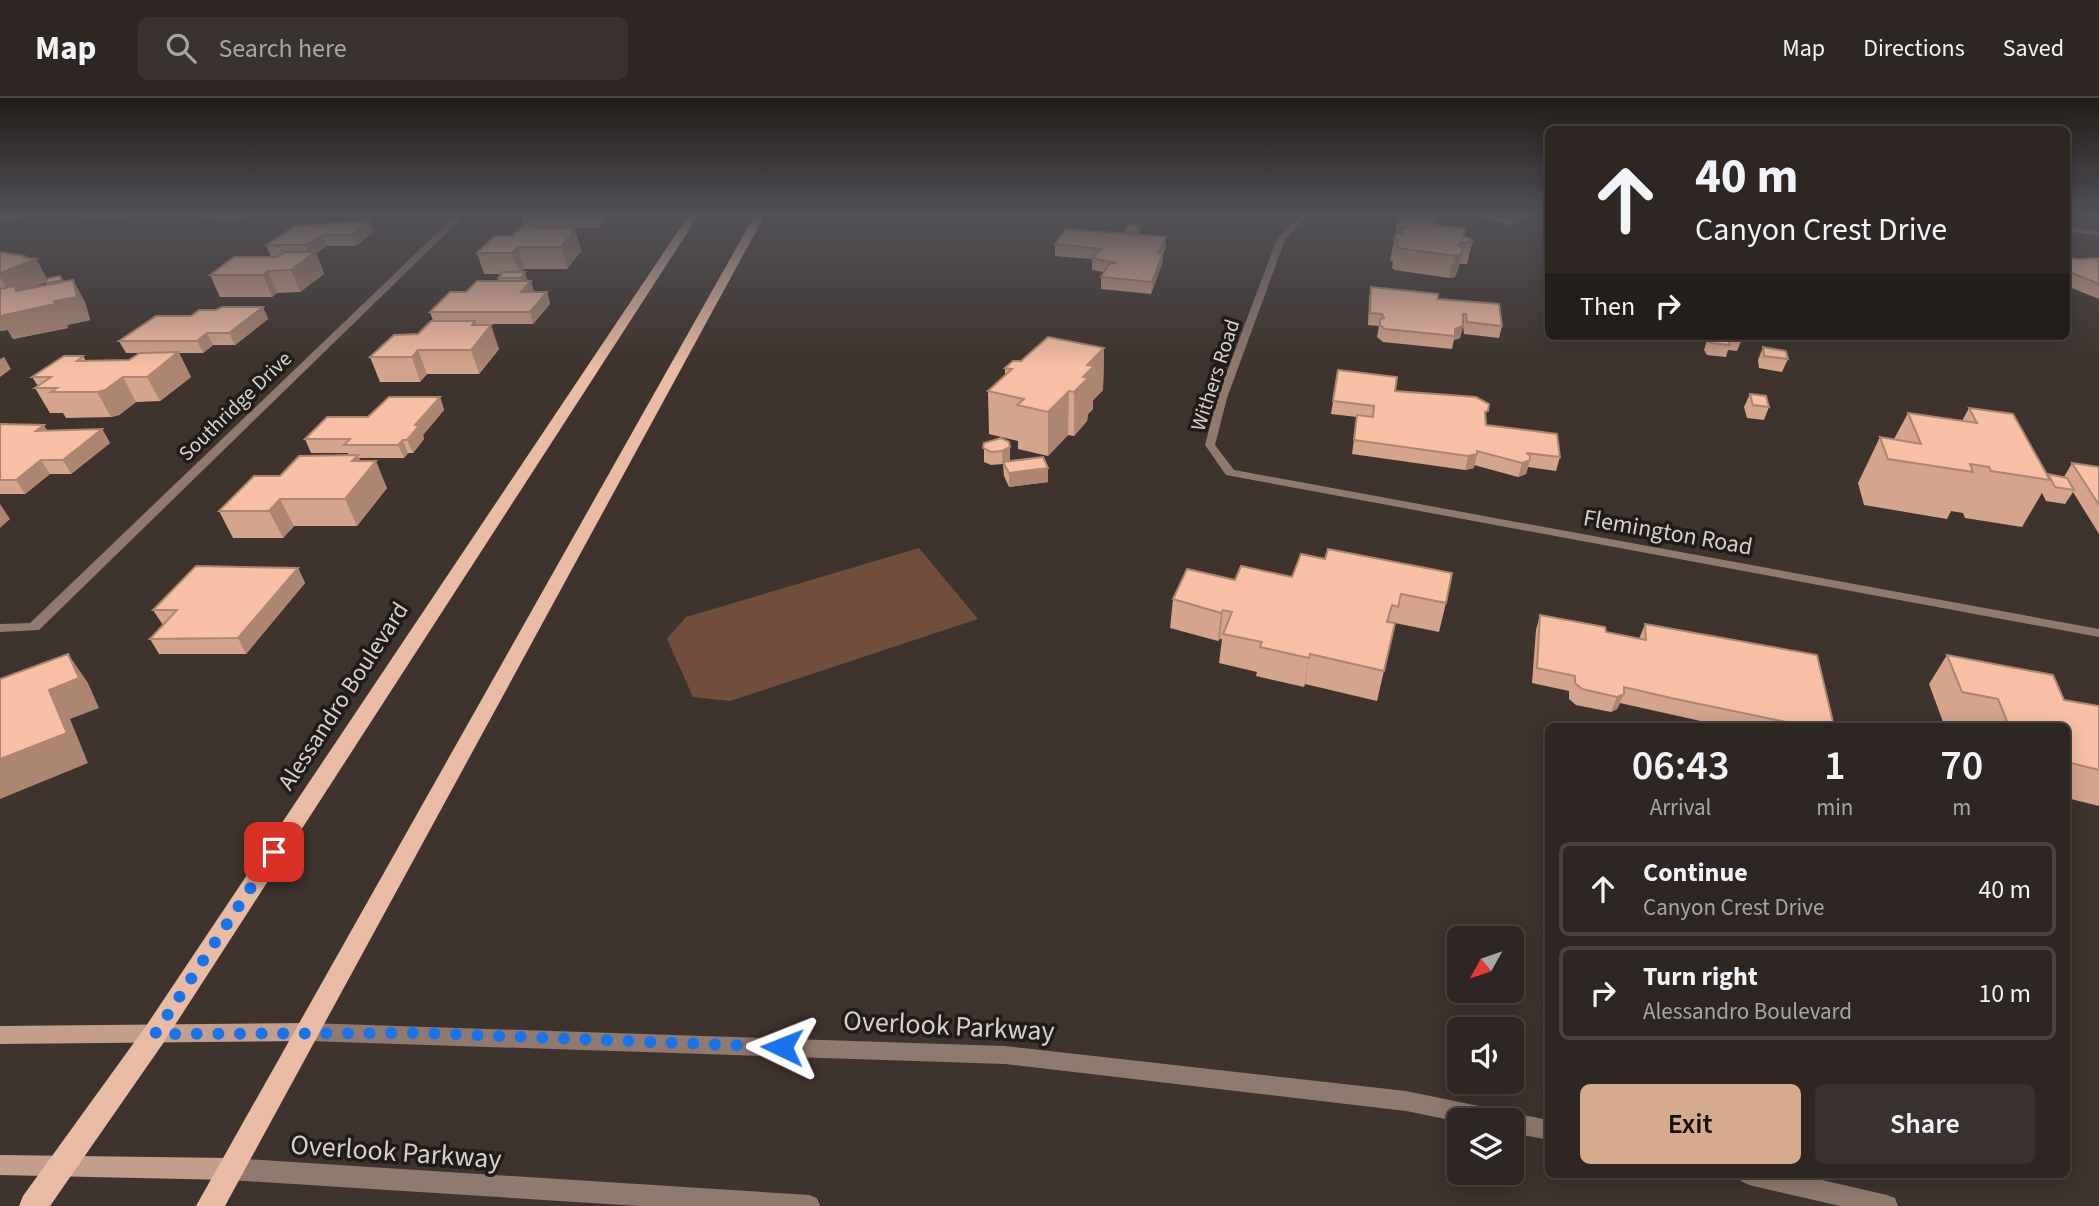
<!DOCTYPE html>
<style>
:root{--surface:#2e2622;--page:#3a322f;--text:#f1f3f6;--muted:#a7a5a5;--line:#494340;--accent:#d6ab8b}
body{margin:0;font-family:"Source Sans 3",sans-serif;background:var(--page);color:var(--text);height:100vh;display:flex;flex-direction:column;font-size:26px;white-space:nowrap}
*{box-sizing:border-box;margin:0}
p{font-size:23px;color:var(--muted)}
.icon{flex:none;width:38px;height:38px;fill:none;stroke:currentColor;stroke-width:2;stroke-linecap:round;stroke-linejoin:round}
.map{position:relative;flex:1;overflow:hidden}
.drawer{position:absolute;left:1545px;top:625px;width:525px;height:455px;display:flex;flex-direction:column;background:var(--surface);border-radius:10px;box-shadow:0 4px 18px #0003,0 0 0 2px var(--line)}
.drawer>*{flex:none}
.hud{position:absolute;left:1545px;top:28px;width:525px;height:214px;border-radius:10px;box-shadow:0 4px 18px #0003,0 0 0 2px var(--line);background:#2e2622;color:var(--text);overflow:hidden}
.needle{width:46px;rotate:230deg}
.controls{position:absolute;left:1447px;top:828px;display:grid;gap:14px}
.controls a{display:grid;place-items:center;width:77px;height:77px;border-radius:10px;background:var(--surface);box-shadow:0 4px 18px #0003,0 0 0 2px var(--line);font-size:35px}
.pin{position:absolute;display:grid;place-items:center;width:60px;height:60px;color:#fff;margin:-30px;border-radius:14px;box-shadow:0 4px 10px #0006}
.me{position:absolute;width:77px;margin:-38px;rotate:272deg;stroke-linejoin:round;filter:drop-shadow(0 0 5px #0008)}
.turn{display:flex;align-items:center;gap:24px;height:147px;padding:0 35px;font-size:32px}
.turn .icon{width:91px;height:91px;stroke-width:2.5}
.turn b{display:block;font-size:49px;line-height:60px}
.then{display:flex;align-items:center;height:66px;padding:0 35px;background:#0003;gap:14px;font-size:26px}
.eta{display:flex;justify-content:space-evenly;align-items:center;height:119px;text-align:center}
.eta b{font-size:42px;font-weight:600;line-height:49px}
.button{display:flex;gap:14px;margin-top:auto;padding:14px 35px}
.button a{flex:1;height:80px;border-radius:10px;background:var(--accent);color:#111;font-size:28px;font-weight:600;line-height:80px;text-align:center}
.button a+a{background:var(--page);color:var(--text)}
ul{padding:0;list-style:none}
li{display:flex;align-items:center;gap:21px;height:94px;margin:0 14px 10px;padding:0 21px;border:4px solid var(--line);border-radius:10px}
li div{flex:1}
li b{display:block;font-size:26px}
li em{font-style:normal}
header{display:flex;align-items:center;gap:42px;box-sizing:border-box;height:98px;padding:0 35px;background:var(--surface);border-bottom:2px solid var(--line)}
header strong{font-size:33px}
nav{display:flex;gap:38px;margin-inline-start:auto;font-size:24px}
.search{width:490px;height:63px;background:var(--page);display:flex;align-items:center;gap:18px;box-sizing:border-box;padding:0 24px;border-radius:10px;color:var(--muted);font-size:26px}
.map>svg:first-child{display:block}
.green{fill:#714e3c}
.lines{fill:none;stroke-linecap:round;stroke-linejoin:round}
.street{fill:#90796e;fill-rule:evenodd}
.secondary{fill:#c39e8c;fill-rule:evenodd}
.primary{fill:#eabba4;fill-rule:evenodd}
.wall{fill:#d4a48c;fill-rule:evenodd}
.shaded-wall{fill:#ad8672}
.building{fill:#f7bfa3;stroke:#ad8672;stroke-width:2}
.route{stroke:#1a73e8;stroke-width:12;stroke-dasharray:0 21.6}
.labels{text-anchor:middle;stroke-width:7;stroke-linejoin:round;paint-order:stroke}
.far-street-label{font-size:21px;fill:#d7d0cd;stroke:#211c19}
.street-label{font-size:24px;fill:#d7d0cd;stroke:#211c19}
.near-street-label{font-size:28px;fill:#d7d0cd;stroke:#211c19}
</style>
<header>
<strong>Map</strong>
<div class="search"><svg class="icon" aria-label="search" viewBox="0 0 24 24"><circle cx="10" cy="10" r="6"/><path d="M15 15l6 6"/></svg>Search here</div>
<nav><a>Map</a><a>Directions</a><a>Saved</a></nav>
</header>
<div class="map">
<svg width="2099" height="1108" viewBox="0 0 2099 1108">
<rect width="100%" height="100%" fill="#3e332d"/>
<polygon class="green" points="919,450 978,521 730,603 693,599 667,541 686,519"/>
<g class="lines">
<g class="street">
<polygon points="458,115 467,115 39,532 0,534 0,526 30,525"/>
<polygon points="1302,115 1310,115 1285,142 1227,300 1215,347 1234,372 2099,531 2099,539 1226,377 1205,347 1217,300 1277,141"/>
<polygon points="2067,129 2099,134 2099,138 2067,133"/>
<polygon points="308,925 1005,948 1406,993 1498,1012 1506,1017 1512,1015 1549,1022 1549,1042 1512,1035 1512,1022 1460,1022 1460,1024 1406,1013 1005,966 308,943 301,940 298,934 301,928"/>
<polygon points="230,1060 809,1097 817,1100 820,1108 639,1108 230,1082 222,1078 219,1071 222,1064"/>
<polygon points="1738,1076 1796,1076 1887,1097 1895,1100 1898,1108 1840,1108 1749,1087 1741,1083"/>
</g>
<g class="secondary">
<polygon points="308,925 315,928 318,934 315,940 308,943 0,946 0,928"/>
<polygon points="0,1057 230,1060 238,1064 241,1071 238,1078 230,1082 0,1077"/>
</g>
<g class="primary">
<polygon points="690,115 700,115 164,944 50,1108 19,1108 23,1098 146,928"/>
<polygon points="756,115 766,115 225,1108 196,1108"/>
</g>
</g>
<g class="wall">
<polygon points="0,115 33,115 20,122 0,122"/>
<polygon points="75,115 138,115 130,120 78,120"/>
<polygon points="195,115 254,115 245,122 198,121"/>
<polygon points="352,115 401,115 398,118 363,118 362,116"/>
<polygon points="520,115 608,115 599,130 569,130 567,131 575,131 581,153 567,171 524,171 521,174 528,183 531,183 534,194 547,194 550,206 533,226 477,226 499,251 479,276 427,276 420,284 380,284 370,259 418,236 433,223 430,214 466,194 499,183 498,180 501,176 484,176 477,155 512,138 524,129"/>
<polygon points="1476,115 1530,115 1529,118 1509,127 1475,117"/>
<polygon points="1436,118 1434,127 1473,142 1467,166 1459,166 1455,179 1449,180 1395,172 1392,170 1393,163 1390,163 1397,128"/>
<polygon points="369,123 373,134 356,148 327,148 316,155 324,176 300,194 277,195 272,199 220,199 210,177 271,159 266,147"/>
<polygon points="1140,128 1139,137 1166,150 1163,155 1162,166 1151,196 1101,191 1101,179 1104,174 1092,172 1092,161 1055,158 1055,146 1125,136 1125,133"/>
<path d="M 0,154 L 25,158 L 26,160 L 36,161 L 47,181 L 63,184 L 85,204 L 90,222 L 67,227 L 68,230 L 13,241 L 8,232 L 0,233 ZM 47,184 L 48,187 L 31,190 Z"/>
<polygon points="2067,160 2079,161 2099,160 2099,201 2067,188"/>
<polygon points="1371,189 1438,201 1502,228 1499,240 1464,236 1463,228 1460,240 1454,242 1452,251 1383,244 1377,239 1379,228 1368,227 1369,201"/>
<polygon points="263,209 268,221 235,247 213,247 203,255 179,255 191,279 160,303 136,304 119,317 111,319 66,320 63,315 50,315 35,290 38,288 32,279 83,258 86,263 129,262 139,255 126,255 119,243 191,218 216,212"/>
<polygon points="1720,238 1740,238 1742,241 1737,253 1728,252 1726,259 1707,257 1704,252 1708,239 1719,240"/>
<polygon points="1763,249 1788,261 1782,274 1759,270 1758,262"/>
<polygon points="1104,250 1103,292 1093,302 1093,311 1088,316 1087,323 1074,338 1068,337 1048,358 1018,351 1018,343 989,336 988,293 1005,278 1005,270"/>
<polygon points="1338,272 1395,293 1486,322 1486,327 1560,359 1556,373 1528,369 1526,376 1518,379 1474,367 1474,370 1465,372 1352,356 1357,319 1331,316"/>
<polygon points="1750,296 1769,309 1764,322 1747,320 1744,309"/>
<polygon points="440,299 444,312 423,337 424,341 413,355 408,355 404,360 359,360 360,363 387,390 357,428 294,428 283,440 233,440 219,413 280,378 349,358 348,355 311,355 305,341 368,319"/>
<polygon points="1969,310 2048,377 2064,379 2072,365 2099,369 2099,436 2073,394 2065,406 2046,403 2042,395 2022,429 1965,420 1963,415 1951,413 1947,421 1864,407 1858,385 1880,339 1894,341 1908,315 1962,323"/>
<polygon points="0,326 47,333 102,331 110,345 71,376 50,376 25,396 0,396"/>
<polygon points="1001,340 1010,363 1048,384 1009,389 1004,378 1003,366 991,367 984,364 984,345"/>
<polygon points="1325,461 1446,505 1439,534 1395,525 1377,603 1305,586 1304,589 1256,578 1257,574 1219,565 1222,541 1220,541 1218,543 1170,530 1173,501 1235,482 1292,479"/>
<polygon points="298,470 305,485 246,556 159,556 150,541 163,527 153,512"/>
<polygon points="1540,517 1606,534 1639,541 1645,526 1834,628 1723,628 1620,605 1617,611 1611,614 1576,607 1569,601 1569,593 1532,585 1536,532"/>
<polygon points="1947,557 2064,602 2099,608 2099,708 2067,700 2067,628 1964,628 1943,624 1929,586"/>
</g>
<g class="shaded-wall">
<polygon points="17,115 33,115 20,122"/>
<polygon points="128,115 138,115 130,120"/>
<polygon points="242,115 254,115 245,122"/>
<polygon points="559,115 565,115 569,130 564,134"/>
<polygon points="596,115 608,115 599,130"/>
<polygon points="1513,115 1530,115 1529,118 1509,127 1511,116"/>
<polygon points="369,123 373,134 356,148 352,137"/>
<polygon points="575,131 581,153 567,171 561,149"/>
<polygon points="323,137 327,148 316,155 324,176 300,194 291,172 310,158 306,147"/>
<polygon points="1166,139 1166,150 1163,155 1162,166 1151,196 1152,184 1158,155"/>
<polygon points="518,149 524,171 519,176 512,155"/>
<polygon points="1463,150 1458,172 1455,179 1449,180 1454,158 1458,157"/>
<polygon points="25,158 28,164 36,161 48,183 19,195 54,203 73,182 85,204 90,222 67,227 68,230 13,241 8,232 0,233 0,212 11,198 0,179 0,175"/>
<polygon points="268,173 277,195 272,199 263,177"/>
<polygon points="525,174 529,186 531,183 534,194 521,194 524,191 521,180"/>
<polygon points="547,194 550,206 533,226 530,214"/>
<polygon points="263,209 268,221 235,247 229,235"/>
<polygon points="475,223 481,239 491,227 499,251 479,276 471,252 472,227"/>
<polygon points="1463,228 1460,240 1454,242 1455,231"/>
<polygon points="207,235 213,247 203,255 197,243"/>
<polygon points="1104,250 1103,292 1093,302 1093,311 1088,316 1087,323 1074,338 1074,294 1083,279 1087,267"/>
<polygon points="418,252 427,276 420,284 412,259"/>
<polygon points="178,254 191,279 160,303 147,279"/>
<polygon points="4,259 11,271 0,279 0,261"/>
<polygon points="123,279 136,304 119,317 111,319 97,294"/>
<polygon points="1069,293 1068,337 1048,358 1048,314"/>
<polygon points="440,299 444,312 423,337 424,341 413,355 407,342 415,327"/>
<polygon points="44,327 52,341 36,333"/>
<polygon points="102,331 110,345 71,376 63,362"/>
<polygon points="403,342 408,355 404,360 398,347"/>
<polygon points="1010,349 1010,363 1003,364 1003,367 1002,353"/>
<polygon points="1477,356 1474,370 1465,372 1468,358"/>
<polygon points="358,357 365,376 376,363 387,390 357,428 345,401 352,363"/>
<polygon points="41,362 50,376 25,396 16,382"/>
<polygon points="1530,362 1526,376 1518,379 1522,365"/>
<polygon points="1048,370 1048,384 1009,389 1009,375"/>
<polygon points="280,401 294,428 283,440 269,413"/>
<polygon points="0,406 10,421 0,430"/>
<polygon points="298,470 305,485 246,556 238,540"/>
<polygon points="1223,512 1220,541 1218,543 1221,515"/>
<polygon points="68,556 88,585 99,610 70,621 88,665 0,701 0,661 49,592"/>
<polygon points="1310,556 1305,586 1304,589 1309,560"/>
<polygon points="1624,596 1617,611 1611,614 1617,599"/>
</g>
<g class="building">
<polygon points="1403,115 1416,115 1436,118 1432,126 1466,131 1463,138 1473,142 1472,144 1460,145 1459,148 1463,150 1460,157 1454,158 1400,150 1396,148 1399,142 1394,141 1397,135 1405,136 1399,133 1407,129 1397,128"/>
<polygon points="369,123 352,137 323,137 306,147 266,147 295,128"/>
<polygon points="1129,127 1140,128 1136,134 1125,133"/>
<polygon points="521,129 575,131 561,149 518,149 512,155 477,155 494,138 512,138"/>
<polygon points="1066,131 1166,139 1158,155 1163,155 1152,184 1101,179 1109,166 1117,165 1092,160 1101,151 1055,146"/>
<polygon points="0,154 25,158 22,159 36,161 0,175"/>
<polygon points="284,154 315,154 291,172 268,173 263,177 210,177 234,159 277,159"/>
<polygon points="2067,160 2079,161 2099,160 2099,186 2067,173"/>
<polygon points="503,174 525,174 521,180 498,180"/>
<polygon points="60,178 62,182 47,185 46,181"/>
<polygon points="73,182 77,199 54,203 55,206 0,218 0,191 15,188 16,193"/>
<polygon points="477,183 531,183 521,194 547,194 530,214 430,214 450,194 466,194"/>
<polygon points="1371,189 1438,196 1438,201 1499,206 1502,228 1467,224 1466,216 1463,216 1463,228 1455,231 1455,238 1385,231 1380,227 1380,221 1384,220 1382,216 1370,215"/>
<polygon points="222,209 263,209 229,235 207,235 197,243 119,243 156,218 191,218 199,212 216,212"/>
<polygon points="431,223 475,223 472,227 491,227 471,252 418,252 412,259 370,259 394,237 418,236"/>
<polygon points="1726,238 1740,238 1742,241 1727,239"/>
<polygon points="1048,239 1104,250 1087,267 1094,268 1083,279 1088,280 1074,294 1069,293 1048,314 1017,307 1024,301 988,293 1012,271 1005,270 1013,263 1021,263"/>
<polygon points="1708,239 1728,241 1730,247 1711,245"/>
<polygon points="1763,249 1786,253 1788,261 1764,258"/>
<polygon points="178,254 147,279 123,279 105,292 97,294 51,294 57,290 35,290 51,279 32,279 64,258 83,258 77,263 129,262 140,255"/>
<polygon points="1338,272 1397,279 1395,293 1476,299 1489,306 1488,313 1485,314 1486,327 1557,336 1560,359 1526,355 1530,357 1530,362 1522,365 1477,353 1477,356 1468,358 1354,342 1357,317 1373,319 1374,308 1333,303"/>
<polygon points="1750,296 1766,298 1769,309 1753,307"/>
<polygon points="389,299 440,299 415,327 419,328 407,342 403,342 398,347 344,347 350,341 305,341 327,319 368,319"/>
<polygon points="1969,310 2013,316 2050,382 1991,373 1989,369 1970,366 1973,374 1888,361 1880,339 1921,346 1908,315 1977,325"/>
<polygon points="0,326 44,327 36,333 102,331 63,362 41,362 16,382 0,382"/>
<polygon points="1001,340 1009,344 1010,349 1002,353 991,354 983,350 984,345"/>
<polygon points="358,357 352,363 376,363 345,401 280,401 269,413 219,413 254,378 280,378 299,358"/>
<polygon points="1043,359 1048,370 1009,375 1003,364"/>
<polygon points="2072,365 2099,369 2099,407"/>
<polygon points="2048,376 2067,380 2074,392 2055,389"/>
<polygon points="1328,451 1452,475 1446,505 1401,496 1398,509 1392,507 1387,524 1395,525 1384,573 1310,556 1309,560 1260,549 1262,544 1223,536 1232,514 1223,512 1221,515 1173,501 1187,471 1235,482 1241,468 1292,479 1301,456 1325,461"/>
<polygon points="196,468 298,470 238,540 150,541 177,512 153,512"/>
<polygon points="1540,517 1605,529 1606,534 1646,542 1645,526 1817,557 1834,628 1805,628 1671,600 1624,589 1624,596 1617,599 1582,591 1575,585 1575,578 1537,570"/>
<polygon points="68,556 79,580 49,592 67,635 0,661 0,581"/>
<polygon points="1947,557 2053,577 2064,602 2099,608 2099,672 2067,664 2067,628 2009,628 1998,601 1962,594"/>
</g>
<linearGradient id="sky" x2="0" y2="1"><stop stop-color="#221c19"/><stop offset="0.43" stop-color="#525057"/><stop offset="1" stop-color="#525057" stop-opacity="0"/></linearGradient>
<rect width="2099" height="270" fill="url(#sky)"/>
<g class="lines">
<polyline class="route" points="274,754 155,936 421,935 782,949"/>
</g>
<g class="labels">
<g class="far-street-label">
<text transform="translate(1215 277) rotate(-72)" y="7">Withers Road</text>
<text transform="translate(235 308) rotate(-44)" y="7">Southridge Drive</text>
</g>
<g class="street-label">
<text transform="translate(1668 434) rotate(10)" y="8">Flemington Road</text>
<text transform="translate(343 598) rotate(-57)" y="8">Alessandro Boulevard</text>
</g>
<g class="near-street-label">
<text transform="translate(949 927) rotate(3)" y="10">Overlook Parkway</text>
<text transform="translate(396 1053) rotate(4)" y="10">Overlook Parkway</text>
</g>
</g>
</svg>
<div class="controls">
<a><svg class="needle" viewBox="-14 -14 28 28"><path d="M0-13l5 13h-10z" fill="#e53935"/><path d="M0 13l5-13h-10z" fill="#a7a5a5"/></svg></a>
<a><svg class="icon" aria-label="sound" viewBox="0 0 24 24"><path d="M4 9h4l5-4v14l-5-4H4zM17 9q2 3 0 6"/></svg></a>
<a><svg class="icon" aria-label="layers" viewBox="0 0 24 24"><path d="M12 4l9 5-9 5-9-5zM3 14l9 5 9-5"/></svg></a>
</div>
<div class="pin" style="left:274px;top:754px;background:#d93025"><svg class="icon" aria-label="arrive" viewBox="0 0 24 24"><path d="M6 21V4h12l-3 4 3 4H6"/></svg></div>
<svg class="me" style="left:782px;top:949px" viewBox="-20 -20 40 40"><path d="M0-17L14 15 0 8-14 15z" fill="#1a73e8" stroke="#fff" stroke-width="4"/></svg>
<div class="hud">
<div class="turn"><svg class="icon" aria-label="ahead" viewBox="0 0 24 24"><path d="M12 20V5M6 11l6-6 6 6"/></svg><div><b>40 m</b>Canyon Crest Drive</div></div>
<div class="then">Then<svg class="icon" aria-label="right" viewBox="0 0 24 24"><path d="M7 20v-9h11M14 6l5 5-5 5"/></svg></div>
</div>
<section class="drawer">
<div class="eta">
<div><b>06:43</b><p>Arrival</p></div>
<div><b>1</b><p>min</p></div>
<div><b>70</b><p>m</p></div>
</div>
<ul>
<li><svg class="icon" aria-label="ahead" viewBox="0 0 24 24"><path d="M12 20V5M6 11l6-6 6 6"/></svg><div><b>Continue</b><p>Canyon Crest Drive</p></div><em>40 m</em></li>
<li><svg class="icon" aria-label="right" viewBox="0 0 24 24"><path d="M7 20v-9h11M14 6l5 5-5 5"/></svg><div><b>Turn right</b><p>Alessandro Boulevard</p></div><em>10 m</em></li>
</ul>
<div class="button"><a>Exit</a><a>Share</a></div>
</section>
</div>
